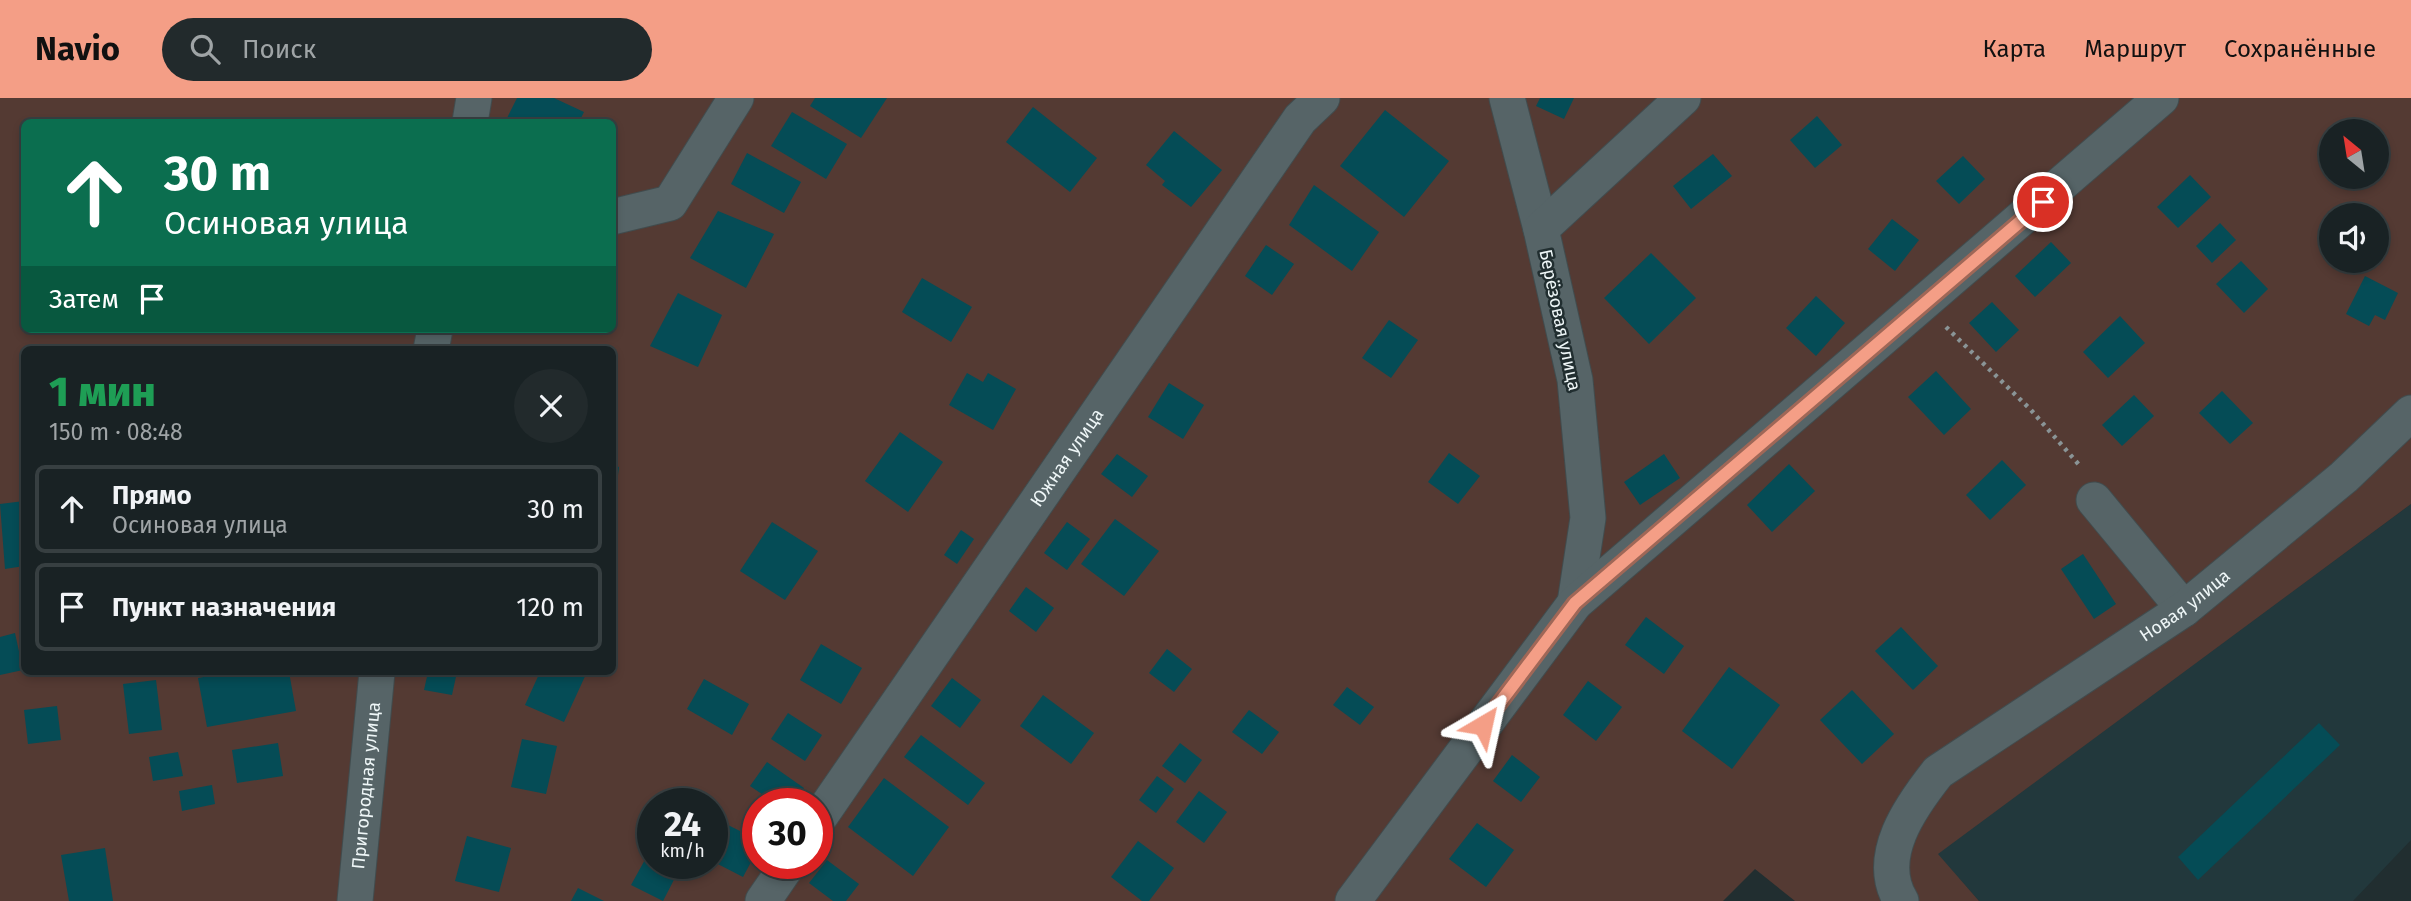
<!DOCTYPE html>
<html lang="ru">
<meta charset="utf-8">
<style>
:root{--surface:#192224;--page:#222a2c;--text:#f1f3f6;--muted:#9fa4a6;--line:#373f41;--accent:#f49e86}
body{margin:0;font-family:"Fira Sans",sans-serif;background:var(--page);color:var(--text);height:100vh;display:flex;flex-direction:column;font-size:26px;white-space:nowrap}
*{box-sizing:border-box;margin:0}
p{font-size:23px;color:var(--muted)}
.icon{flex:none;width:38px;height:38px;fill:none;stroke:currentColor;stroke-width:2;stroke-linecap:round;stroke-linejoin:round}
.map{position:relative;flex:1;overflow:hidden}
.side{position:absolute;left:21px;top:248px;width:595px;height:329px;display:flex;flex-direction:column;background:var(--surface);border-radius:10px;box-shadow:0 4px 10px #0003,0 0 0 2px var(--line)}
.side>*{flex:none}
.hud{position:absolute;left:21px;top:21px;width:595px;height:214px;border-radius:10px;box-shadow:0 4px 10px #0003,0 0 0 2px var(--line);background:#0b6e4f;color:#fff;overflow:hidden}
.needle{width:46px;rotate:330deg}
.controls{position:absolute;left:2319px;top:21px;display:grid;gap:14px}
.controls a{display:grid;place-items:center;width:70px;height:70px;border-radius:50%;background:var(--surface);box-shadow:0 4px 10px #0003,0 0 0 2px var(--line);font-size:35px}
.speed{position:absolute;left:637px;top:690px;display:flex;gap:14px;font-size:35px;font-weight:700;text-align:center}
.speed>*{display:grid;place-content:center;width:91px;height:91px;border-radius:50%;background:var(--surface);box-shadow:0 4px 10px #0003,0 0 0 2px var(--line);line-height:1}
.speed small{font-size:18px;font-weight:400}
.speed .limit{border:10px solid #d22;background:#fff;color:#111}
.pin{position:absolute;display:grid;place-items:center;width:60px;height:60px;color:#fff;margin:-30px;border:4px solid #fff;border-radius:50%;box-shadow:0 2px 7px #0007}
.me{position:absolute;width:77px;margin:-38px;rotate:36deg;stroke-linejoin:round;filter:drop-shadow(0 0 5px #0008)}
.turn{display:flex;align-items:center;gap:24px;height:147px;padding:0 28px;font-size:32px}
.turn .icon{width:91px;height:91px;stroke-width:2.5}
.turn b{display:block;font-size:49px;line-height:60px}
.then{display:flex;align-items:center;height:66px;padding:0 28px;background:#0003;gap:14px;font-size:26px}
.round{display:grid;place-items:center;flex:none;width:74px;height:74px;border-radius:37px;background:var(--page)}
.headline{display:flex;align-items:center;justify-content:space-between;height:119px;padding:0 28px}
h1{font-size:42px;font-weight:800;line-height:52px;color:#1e9e55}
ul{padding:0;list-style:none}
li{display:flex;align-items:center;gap:21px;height:88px;margin:0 14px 10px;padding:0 14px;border:4px solid var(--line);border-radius:10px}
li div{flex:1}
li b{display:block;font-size:26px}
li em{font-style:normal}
header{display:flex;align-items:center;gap:42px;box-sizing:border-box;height:98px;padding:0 35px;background:var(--accent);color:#111}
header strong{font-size:33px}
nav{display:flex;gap:38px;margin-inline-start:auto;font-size:24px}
.search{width:490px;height:63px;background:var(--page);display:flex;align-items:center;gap:18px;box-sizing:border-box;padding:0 24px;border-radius:38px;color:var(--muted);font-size:26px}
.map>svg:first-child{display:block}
.built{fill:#22383c}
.green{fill:#543a33;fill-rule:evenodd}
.building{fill:#054c56}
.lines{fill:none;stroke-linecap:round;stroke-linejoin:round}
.minor-casing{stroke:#414c4e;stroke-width:37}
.path{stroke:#8a9496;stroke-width:4.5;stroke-dasharray:3.5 5;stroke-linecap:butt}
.minor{stroke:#566467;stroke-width:35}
.route-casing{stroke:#9f6757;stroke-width:18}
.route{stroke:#f49e86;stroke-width:12}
.labels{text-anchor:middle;stroke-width:5;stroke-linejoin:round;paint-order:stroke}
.street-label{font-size:18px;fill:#eef6f7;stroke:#212e30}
</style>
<header>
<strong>Navio</strong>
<div class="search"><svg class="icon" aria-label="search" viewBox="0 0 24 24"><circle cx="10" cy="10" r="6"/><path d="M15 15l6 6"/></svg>Поиск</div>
<nav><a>Карта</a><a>Маршрут</a><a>Сохранённые</a></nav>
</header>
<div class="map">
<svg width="2411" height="803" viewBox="0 0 2411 803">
<rect width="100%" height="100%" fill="#212e30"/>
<polygon class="built" points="2411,406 2411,742 2353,803 1979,803 1937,756"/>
<path class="green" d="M 0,0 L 2411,0 L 2411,406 L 1938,756 L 1979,803 L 1795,803 L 1755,771 L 1723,803 L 0,803 ZM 24,24 L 612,24 L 612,231 L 24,231 ZM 2331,33 L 2376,33 L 2376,79 L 2331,79 ZM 2331,117 L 2376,117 L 2376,163 L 2331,163 ZM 24,252 L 612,252 L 612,574 L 24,574 ZM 653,705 L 712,705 L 712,765 L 653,765 ZM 758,705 L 817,705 L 817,765 L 758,765 Z"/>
<g class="building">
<polygon points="517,0 554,0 584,14 579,24 505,24"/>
<polygon points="815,0 887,0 861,40 810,8"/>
<polygon points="1540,0 1574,0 1564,21 1536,8"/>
<polygon points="1033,9 1097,60 1070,94 1006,44"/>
<polygon points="1385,12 1449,63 1404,119 1340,68"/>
<polygon points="792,14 847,46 826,81 771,48"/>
<polygon points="1817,18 1842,47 1815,70 1790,42"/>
<polygon points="1174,33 1222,72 1191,109 1162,87 1165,83 1146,67"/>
<polygon points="747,55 801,84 784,115 731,86"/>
<polygon points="1713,56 1732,78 1691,111 1673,88"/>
<polygon points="1963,58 1985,81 1959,106 1936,83"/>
<polygon points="2190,77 2211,99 2178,130 2157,109"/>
<polygon points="1314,87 1379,134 1352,173 1289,127"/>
<polygon points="718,113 774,136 746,190 690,160"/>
<polygon points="1892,121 1919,142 1895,173 1868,151"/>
<polygon points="2220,125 2236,142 2212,165 2196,148"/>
<polygon points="2051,144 2071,165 2035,199 2015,178"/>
<polygon points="1266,147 1294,166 1272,197 1245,178"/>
<polygon points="1651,155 1696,200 1649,246 1604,200"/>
<polygon points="2241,163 2268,191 2244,215 2216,186"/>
<polygon points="2365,178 2398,195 2385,222 2375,217 2369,228 2346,216"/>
<polygon points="922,180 972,209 951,244 902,214"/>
<polygon points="678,195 722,217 698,269 650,248"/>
<polygon points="1816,198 1845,225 1816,258 1786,230"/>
<polygon points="1992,204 2019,232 1996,254 1969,225"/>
<polygon points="2120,218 2145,245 2108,280 2083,254"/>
<polygon points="1389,222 1418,242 1391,280 1362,260"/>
<polygon points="1936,273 1971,311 1944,337 1908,299"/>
<polygon points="967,275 983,284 988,275 1016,291 993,332 949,307"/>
<polygon points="1169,285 1204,307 1183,341 1148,319"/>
<polygon points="2222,293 2253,325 2230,346 2199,315"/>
<polygon points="2134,297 2154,318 2122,348 2102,327"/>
<polygon points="900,334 943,364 908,414 865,383"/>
<polygon points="1449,355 1480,378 1458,406 1428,384"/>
<polygon points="1117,356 1148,378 1132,399 1101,376"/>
<polygon points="1664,356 1680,380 1640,407 1624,384"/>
<polygon points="2002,362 2026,387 1990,422 1966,397"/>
<polygon points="1789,366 1815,393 1772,434 1747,407"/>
<polygon points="612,367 619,369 614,409 612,409"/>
<polygon points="24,403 24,468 5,471 0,406"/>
<polygon points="1115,421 1159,453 1124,498 1081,466"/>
<polygon points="772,424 818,453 785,502 740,473"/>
<polygon points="1067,424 1090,441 1067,472 1044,455"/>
<polygon points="961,432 974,441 957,466 944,457"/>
<polygon points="2083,456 2116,506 2094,521 2061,471"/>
<polygon points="1026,489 1054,510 1036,534 1009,513"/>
<polygon points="1646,519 1684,548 1664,576 1625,547"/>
<polygon points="1901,529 1938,568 1913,592 1875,553"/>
<polygon points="15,535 23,572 0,577 0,539"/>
<polygon points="821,546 862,570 841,606 800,582"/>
<polygon points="1167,551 1192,571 1174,594 1149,575"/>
<polygon points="1729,569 1780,607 1732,671 1682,633"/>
<polygon points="230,574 289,574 296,613 207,629 198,580"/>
<polygon points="428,574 457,574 452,597 424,592"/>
<polygon points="540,574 587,574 564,624 525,607"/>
<polygon points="952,580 981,602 960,630 931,608"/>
<polygon points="704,581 749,606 732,637 687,611"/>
<polygon points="156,582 162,632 129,636 123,586"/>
<polygon points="1588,583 1622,609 1596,643 1563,617"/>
<polygon points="1347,589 1374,609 1360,627 1333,607"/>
<polygon points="1852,592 1894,636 1862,666 1820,622"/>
<polygon points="1043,597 1094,635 1071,666 1020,628"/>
<polygon points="57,608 61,642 28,646 24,612"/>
<polygon points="1249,612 1279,634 1262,656 1232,634"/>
<polygon points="788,615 822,637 805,663 771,641"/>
<polygon points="2319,625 2340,647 2198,782 2178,759"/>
<polygon points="921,637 985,685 968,707 904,659"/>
<polygon points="522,641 557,648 546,696 511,689"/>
<polygon points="278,645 283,678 237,685 232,652"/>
<polygon points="1180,645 1202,662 1185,685 1162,668"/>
<polygon points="178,654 183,678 153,683 149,659"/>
<polygon points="1512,657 1540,679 1521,704 1493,683"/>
<polygon points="767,664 804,690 794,705 775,705 750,688"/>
<polygon points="1157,678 1174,691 1156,715 1139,702"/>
<polygon points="884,680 949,729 913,778 848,729"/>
<polygon points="212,687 215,706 182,713 179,693"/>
<polygon points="1199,693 1227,714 1204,745 1176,724"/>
<polygon points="722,724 758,742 758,751 743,779 712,763 712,744"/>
<polygon points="1477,725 1514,752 1486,789 1449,761"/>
<polygon points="467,738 511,750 499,794 455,783"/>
<polygon points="1138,743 1174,770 1149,803 1142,803 1111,779"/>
<polygon points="105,750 113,803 69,803 61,757"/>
<polygon points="647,758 653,761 653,765 660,765 678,774 663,803 631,787"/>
<polygon points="827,762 859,786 846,803 833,803 809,785"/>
<polygon points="578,790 604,803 571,803"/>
</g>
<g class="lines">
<defs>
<g id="minor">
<polyline points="1507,0 1541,131"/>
<polyline points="470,24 474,0"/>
<polyline points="612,119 670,105 736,0"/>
<polyline points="431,252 435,231"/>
<polyline points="2094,402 2184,511"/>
<polyline points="1575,505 1588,420 1575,282 1541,131 1683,0"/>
<path id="s1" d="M 817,723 L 1300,21 L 1322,0"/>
<path id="s2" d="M 355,803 L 377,574"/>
<polyline points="763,803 789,765"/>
<polyline points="1353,803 1575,505 2161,0"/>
<path id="s3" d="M 1901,803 C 1874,759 1911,708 1938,674 L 2184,511 L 2344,379 L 2411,315"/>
</g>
</defs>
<use href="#minor" class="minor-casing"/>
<polyline class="path" points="1946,229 2031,312 2081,369"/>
<use href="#minor" class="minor"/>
</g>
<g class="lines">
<defs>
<polyline id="route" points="1483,627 1575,505 2043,104"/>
</defs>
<use href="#route" class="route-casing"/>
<use href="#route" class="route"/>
</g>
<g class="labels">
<g class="street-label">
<text transform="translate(1560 222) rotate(78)" y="6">Берёзовая улица</text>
<text dy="6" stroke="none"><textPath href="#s1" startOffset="441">Южная улица</textPath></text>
<text dy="6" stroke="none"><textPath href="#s3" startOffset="441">Новая улица</textPath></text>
<text dy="6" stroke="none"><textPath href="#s2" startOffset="116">Пригородная улица</textPath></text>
</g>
</g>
</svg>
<div class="controls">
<a><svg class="needle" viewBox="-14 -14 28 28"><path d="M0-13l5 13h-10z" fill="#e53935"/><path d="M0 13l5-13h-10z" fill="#9fa4a6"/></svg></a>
<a><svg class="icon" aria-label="sound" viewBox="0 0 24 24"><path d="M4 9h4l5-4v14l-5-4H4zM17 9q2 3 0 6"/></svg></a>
</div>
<div class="speed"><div>24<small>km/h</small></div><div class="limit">30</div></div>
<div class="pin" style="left:2043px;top:104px;background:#d93025"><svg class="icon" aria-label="arrive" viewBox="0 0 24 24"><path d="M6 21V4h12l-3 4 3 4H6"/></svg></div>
<svg class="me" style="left:1483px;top:627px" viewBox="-20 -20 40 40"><path d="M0-17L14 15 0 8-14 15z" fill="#f49e86" stroke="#fff" stroke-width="4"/></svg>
<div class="hud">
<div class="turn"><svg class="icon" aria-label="ahead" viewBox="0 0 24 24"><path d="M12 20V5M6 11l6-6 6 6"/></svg><div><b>30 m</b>Осиновая улица</div></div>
<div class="then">Затем<svg class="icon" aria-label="arrive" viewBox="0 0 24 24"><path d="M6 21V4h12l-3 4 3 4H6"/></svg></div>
</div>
<section class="side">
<div class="headline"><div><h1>1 мин</h1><p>150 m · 08:48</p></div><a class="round"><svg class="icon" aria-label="close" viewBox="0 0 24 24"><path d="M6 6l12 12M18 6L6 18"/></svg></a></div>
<ul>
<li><svg class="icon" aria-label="ahead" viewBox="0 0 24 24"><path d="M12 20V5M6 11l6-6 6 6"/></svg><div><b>Прямо</b><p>Осиновая улица</p></div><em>30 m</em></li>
<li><svg class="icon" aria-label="arrive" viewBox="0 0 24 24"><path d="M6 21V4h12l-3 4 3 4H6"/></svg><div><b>Пункт назначения</b></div><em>120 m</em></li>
</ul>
</section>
</div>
